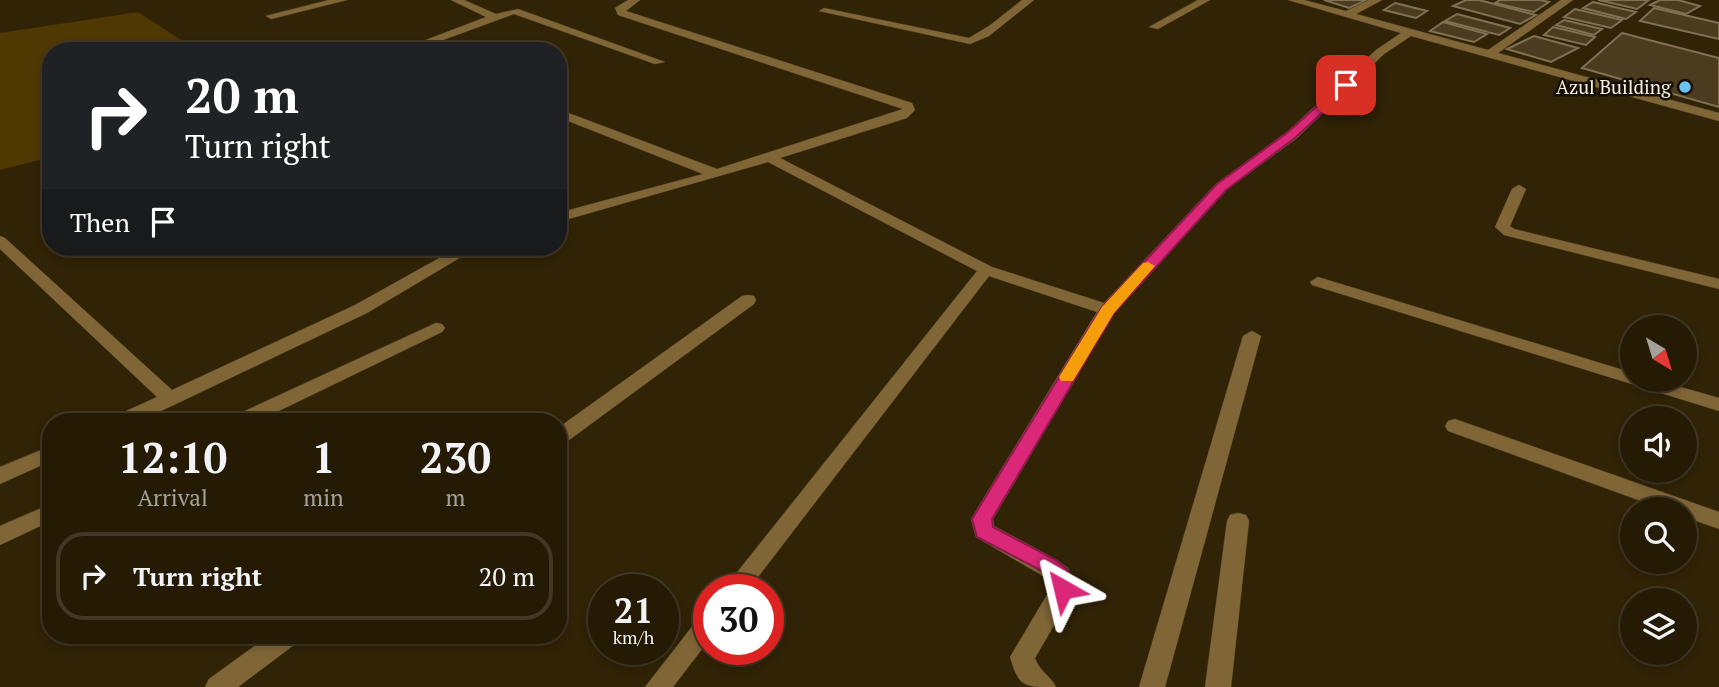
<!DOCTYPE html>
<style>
:root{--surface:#251a04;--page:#2d230e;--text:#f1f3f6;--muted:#a3a19a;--line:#423826}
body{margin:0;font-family:"PT Serif",serif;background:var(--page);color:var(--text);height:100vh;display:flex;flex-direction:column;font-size:26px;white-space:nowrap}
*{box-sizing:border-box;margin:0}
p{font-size:23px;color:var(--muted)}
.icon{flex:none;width:38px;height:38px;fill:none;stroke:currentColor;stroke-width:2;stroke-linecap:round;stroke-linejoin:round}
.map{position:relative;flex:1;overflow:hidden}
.drawer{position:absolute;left:42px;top:413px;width:525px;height:231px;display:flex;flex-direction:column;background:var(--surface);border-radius:28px;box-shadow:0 4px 10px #0003,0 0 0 2px var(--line)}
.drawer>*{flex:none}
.top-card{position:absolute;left:42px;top:42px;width:525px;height:214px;border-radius:28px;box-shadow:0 4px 10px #0003,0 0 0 2px var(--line);background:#202124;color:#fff;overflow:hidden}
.needle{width:46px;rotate:142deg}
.controls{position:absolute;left:1620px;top:315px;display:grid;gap:14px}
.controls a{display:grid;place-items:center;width:77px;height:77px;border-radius:50%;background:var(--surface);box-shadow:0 4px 10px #0003,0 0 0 2px var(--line);font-size:35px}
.speed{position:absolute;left:588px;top:574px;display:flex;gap:14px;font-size:35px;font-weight:700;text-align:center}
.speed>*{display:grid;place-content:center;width:91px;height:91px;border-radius:50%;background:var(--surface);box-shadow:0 4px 10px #0003,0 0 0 2px var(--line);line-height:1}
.speed small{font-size:18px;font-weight:400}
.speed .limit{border:10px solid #d22;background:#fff;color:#111}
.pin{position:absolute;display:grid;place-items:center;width:60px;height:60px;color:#fff;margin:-30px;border-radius:14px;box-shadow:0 4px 10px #0006}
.me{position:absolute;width:77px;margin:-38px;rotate:323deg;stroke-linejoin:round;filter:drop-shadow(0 0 5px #0008)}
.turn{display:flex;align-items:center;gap:24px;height:147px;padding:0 28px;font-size:32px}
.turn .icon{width:91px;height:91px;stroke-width:2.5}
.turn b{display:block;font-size:49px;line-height:60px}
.then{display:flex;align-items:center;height:66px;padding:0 28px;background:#0003;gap:14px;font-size:26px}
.eta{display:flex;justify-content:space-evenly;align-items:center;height:119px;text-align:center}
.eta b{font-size:42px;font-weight:700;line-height:49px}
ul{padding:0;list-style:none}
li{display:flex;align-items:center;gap:21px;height:88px;margin:0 14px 10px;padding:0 14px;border:4px solid var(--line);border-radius:28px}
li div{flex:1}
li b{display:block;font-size:26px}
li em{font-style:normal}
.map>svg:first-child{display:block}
.green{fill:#4f3802}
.building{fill:#4b3c20;stroke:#817052;stroke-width:2}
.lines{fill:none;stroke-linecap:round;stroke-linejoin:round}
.street-casing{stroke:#4d4025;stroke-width:1}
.street{fill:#806636;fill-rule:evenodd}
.route{fill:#db2777;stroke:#8e194d;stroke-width:2}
.slow{fill:#f59e0b}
.poi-dot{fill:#69c4f1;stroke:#140e04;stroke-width:2.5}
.labels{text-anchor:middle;stroke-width:5;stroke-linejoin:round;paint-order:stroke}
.far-poi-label{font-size:19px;fill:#f9f0e0;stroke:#140e04;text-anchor:end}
</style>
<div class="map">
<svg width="1719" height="687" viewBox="0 0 1719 687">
<rect width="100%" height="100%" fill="#312306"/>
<polygon class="green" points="138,12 198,51 51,51 51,157 0,170 0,33"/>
<g class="building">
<polygon points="1324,0 1367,0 1349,8"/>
<polygon points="1466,0 1479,0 1536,15 1520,24 1453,6"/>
<polygon points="1500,0 1540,0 1549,2 1534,12 1495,3"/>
<polygon points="1598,0 1649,0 1637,9"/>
<polygon points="1660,0 1678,0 1700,6 1686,14 1650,5"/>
<polygon points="1593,2 1636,12 1626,19 1583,8"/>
<polygon points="1395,3 1427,11 1416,18 1384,10"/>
<polygon points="1654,8 1719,23 1719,39 1640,21"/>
<polygon points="1575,9 1622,20 1611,28 1564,17"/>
<polygon points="1457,14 1510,28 1499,35 1445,21"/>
<polygon points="1564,20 1602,29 1594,35 1556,25"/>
<polygon points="1443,22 1487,34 1474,42 1430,31"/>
<polygon points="1553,27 1595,37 1586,45 1544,35"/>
<polygon points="1622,33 1719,58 1719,107 1582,68"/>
<polygon points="1534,36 1578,48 1551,62 1507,49"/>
</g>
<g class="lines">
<defs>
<g id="street">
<polygon points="329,0 347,0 271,19 266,16"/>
<polygon points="451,0 464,0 496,14 518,9 665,62 655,64 514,14 413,51 397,51 486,17"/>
<path d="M 628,0 L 640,0 L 626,11 L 912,103 L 915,110 L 907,118 L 780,158 L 992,267 L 1104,303 L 1216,184 L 1287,132 L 1376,50 L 1401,33 L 1288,0 L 1304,0 L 1346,11 L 1369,0 L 1382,0 L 1356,14 L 1488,50 L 1561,0 L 1573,0 L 1498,53 L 1719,113 L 1719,121 L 1411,36 L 1384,54 L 1297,138 L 1226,190 L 1114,312 L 993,519 L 994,526 L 1057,560 L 1068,568 L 1075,589 L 1035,658 C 1039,671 1050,675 1056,687 C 1023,687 1019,687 1010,657 L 1051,588 L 1050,580 L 976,537 L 971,519 L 1097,312 L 989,276 L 748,590 L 723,590 L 977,271 L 768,162 L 558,222 L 558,213 L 703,174 L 558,117 L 558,109 L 717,169 L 903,109 L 618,15 L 615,8 Z"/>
<polygon points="1022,0 1034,0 989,36 970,44 819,11 824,8 969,38 989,26"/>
<polygon points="1198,0 1210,0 1158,29 1149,27"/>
<polygon points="1519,185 1526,189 1510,226 1514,229 1719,279 1719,289 1504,235 1495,227 1512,189"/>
<polygon points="0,236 5,238 172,390 355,305 459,247 478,247 367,313 178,403 137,422 111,422 113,417 157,397 0,249"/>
<polygon points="1318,277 1633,373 1633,380 1656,380 1719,398 1719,411 1312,285 1310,282"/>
<polygon points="748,295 754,296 756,300 754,304 565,443 558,445 558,428 742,296"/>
<polygon points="436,323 442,324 445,328 442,332 256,422 230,422 232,417"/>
<polygon points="1252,331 1261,336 1165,687 1139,687 1243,336"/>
<polygon points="1455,419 1719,512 1719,529 1685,517 1685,509 1663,509 1448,431 1445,426 1448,421"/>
<polygon points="51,446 51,461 0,484 0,467"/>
<polygon points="51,504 51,521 0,545 0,526"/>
<polygon points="1238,513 1246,515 1249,521 1231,687 1205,687 1227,521 1230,515"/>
<polygon points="709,612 709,640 673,687 645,687 701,615"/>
<polygon points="270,635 301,635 298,642 238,687 205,687 209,679"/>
</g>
</defs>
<use href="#street" class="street-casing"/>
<use href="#street" class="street"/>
</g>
<polygon class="route" points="1343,83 1352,85 1296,137 1226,190 1114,313 992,519 993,527 1056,560 1067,569 1073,589 1070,595 1063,598 1055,595 1050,579 1042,571 977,537 972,519 975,514 1102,307 1217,184 1288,132"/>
<polygon class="slow" points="1148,262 1155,266 1114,313 1073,381 1061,381 1059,377 1102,307 1143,263"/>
<circle class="poi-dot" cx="1685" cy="87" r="7"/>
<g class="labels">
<g class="far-poi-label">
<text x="1671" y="94">Azul Building</text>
</g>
</g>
</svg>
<div class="controls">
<a><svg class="needle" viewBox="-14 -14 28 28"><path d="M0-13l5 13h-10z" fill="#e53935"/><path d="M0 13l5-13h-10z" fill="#a3a19a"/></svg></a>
<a><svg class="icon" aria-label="sound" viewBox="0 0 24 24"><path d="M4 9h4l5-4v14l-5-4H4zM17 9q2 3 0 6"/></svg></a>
<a><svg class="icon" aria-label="search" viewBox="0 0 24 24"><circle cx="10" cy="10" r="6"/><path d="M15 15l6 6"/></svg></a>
<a><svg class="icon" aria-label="layers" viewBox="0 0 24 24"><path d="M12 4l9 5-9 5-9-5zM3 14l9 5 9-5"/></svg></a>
</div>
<div class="speed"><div>21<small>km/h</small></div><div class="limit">30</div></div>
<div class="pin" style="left:1346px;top:85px;background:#d93025"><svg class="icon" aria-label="arrive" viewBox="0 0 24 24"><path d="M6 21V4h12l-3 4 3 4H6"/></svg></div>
<svg class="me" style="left:1063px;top:589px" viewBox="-20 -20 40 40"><path d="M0-17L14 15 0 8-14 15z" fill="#db2777" stroke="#fff" stroke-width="4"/></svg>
<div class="top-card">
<div class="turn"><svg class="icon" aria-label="right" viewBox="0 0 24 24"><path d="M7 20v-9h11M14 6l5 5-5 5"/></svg><div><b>20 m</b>Turn right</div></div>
<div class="then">Then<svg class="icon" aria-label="arrive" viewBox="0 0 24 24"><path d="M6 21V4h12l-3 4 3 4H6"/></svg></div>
</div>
<section class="drawer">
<div class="eta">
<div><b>12:10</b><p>Arrival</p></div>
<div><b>1</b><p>min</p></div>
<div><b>230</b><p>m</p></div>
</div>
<ul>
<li><svg class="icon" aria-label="right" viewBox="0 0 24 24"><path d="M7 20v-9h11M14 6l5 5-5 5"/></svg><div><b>Turn right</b></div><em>20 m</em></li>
</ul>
</section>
</div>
